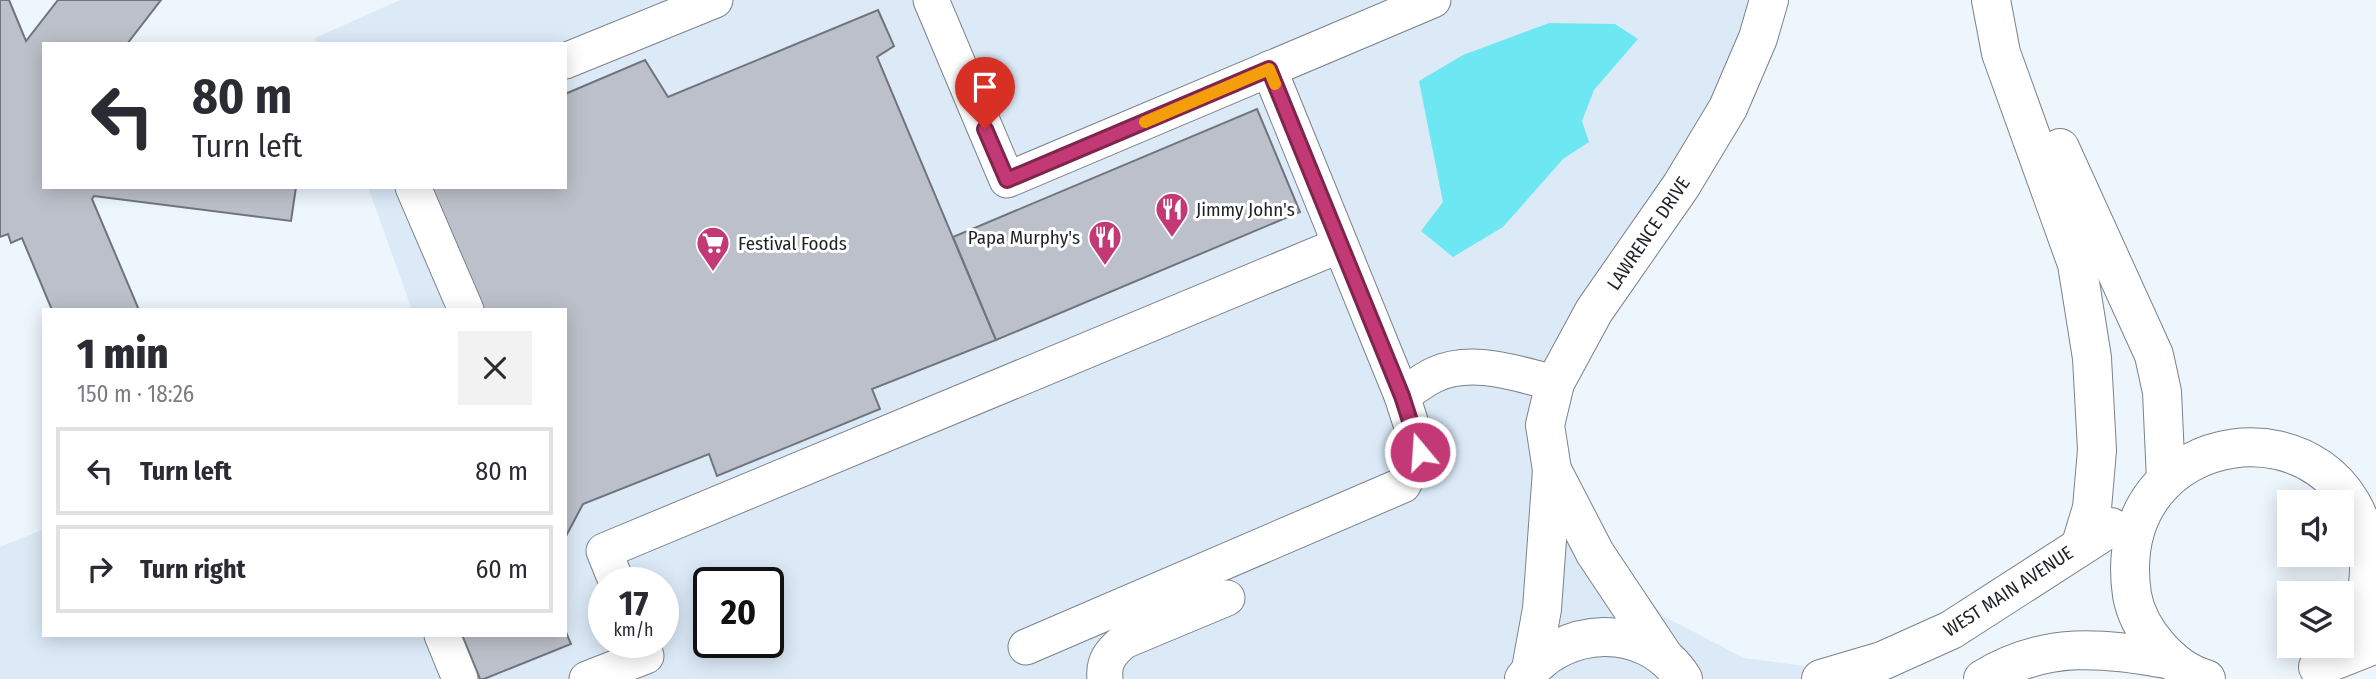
<!DOCTYPE html>
<meta charset="utf-8">
<style>
:root{--surface:#fff;--page:#f2f2f3;--text:#2b2b33;--muted:#7c7c81;--line:#e1e1e2}
body{margin:0;font-family:"Fira Sans Condensed",sans-serif;background:var(--page);color:var(--text);height:100vh;display:flex;flex-direction:column;font-size:26px;white-space:nowrap}
*{box-sizing:border-box;margin:0}
p{font-size:23px;color:var(--muted)}
.icon{flex:none;width:38px;height:38px;fill:none;stroke:currentColor;stroke-width:2;stroke-linecap:round;stroke-linejoin:round}
.map{position:relative;flex:1;overflow:hidden}
.side{position:absolute;left:42px;top:308px;width:525px;height:329px;display:flex;flex-direction:column;background:var(--surface);border-radius:0px;box-shadow:0 4px 18px #0003}
.side>*{flex:none}
.guide{position:absolute;left:42px;top:42px;width:525px;height:147px;border-radius:0px;box-shadow:0 4px 18px #0003;background:#fff;color:var(--text);overflow:hidden}
.buttons{position:absolute;left:2277px;top:490px;display:grid;gap:14px}
.buttons a{display:grid;place-items:center;width:77px;height:77px;border-radius:0px;background:var(--surface);box-shadow:0 4px 18px #0003;font-size:35px}
.speed{position:absolute;left:588px;top:567px;display:flex;gap:14px;font-size:35px;font-weight:700;text-align:center}
.speed>*{display:grid;place-content:center;width:91px;height:91px;border-radius:50%;background:var(--surface);box-shadow:0 4px 18px #0003;line-height:1}
.speed small{font-size:18px;font-weight:400}
.speed .limit{border:4px solid #111;border-radius:10px;background:#fff;color:#111}
.pin{position:absolute;display:grid;place-items:center;width:60px;height:60px;color:#fff;margin:-72px -30px;border-radius:50% 50% 50% 0;rotate:-45deg;box-shadow:0 0 7px #0007}
.pin .icon{rotate:45deg}
.me{position:absolute;width:77px;margin:-38px;rotate:342deg;stroke-linejoin:round;filter:drop-shadow(0 0 5px #0008)}
.turn{display:flex;align-items:center;gap:24px;height:147px;padding:0 35px;font-size:32px}
.turn .icon{width:91px;height:91px;stroke-width:2.5}
.turn b{display:block;font-size:49px;line-height:60px}
.round{display:grid;place-items:center;flex:none;width:74px;height:74px;border-radius:0px;background:var(--page)}
.overview{display:flex;align-items:center;justify-content:space-between;height:119px;padding:0 35px}
h1{font-size:42px;font-weight:800;line-height:52px}
ul{padding:0;list-style:none}
li{display:flex;align-items:center;gap:21px;height:88px;margin:0 14px 10px;padding:0 21px;border:4px solid var(--line);border-radius:0px}
li div{flex:1}
li b{display:block;font-size:26px}
li em{font-style:normal}
.map>svg:first-child{display:block}
.built{fill:#dceaf8;fill-rule:evenodd}
.water{fill:#6de8f2}
.building{fill:#bcc0ca;stroke:#71747d;stroke-width:2}
.lines{fill:none;stroke-linecap:round;stroke-linejoin:round}
.minor-casing{stroke:#7b8289;stroke-width:37}
.major-casing{stroke:#7b8289;stroke-width:40}
.highway-casing{stroke:#7b8289;stroke-width:40}
.minor{stroke:#fff;stroke-width:35}
.major{stroke:#fff;stroke-width:38}
.highway{stroke:#fff;stroke-width:38}
.route-casing{stroke:#7e254c;stroke-width:18}
.route{stroke:#c23975;stroke-width:12}
.slow{stroke:#f59e0b;stroke-width:12}
.labels{text-anchor:middle;stroke-width:6;stroke-linejoin:round;paint-order:stroke}
.poi-label{font-size:19px;fill:#1f2225;stroke:#fff;text-anchor:start}
.street-label{font-size:19px;fill:#1f2225;stroke:#fff}
</style>
<div class="map">
<svg width="2376" height="679" viewBox="0 0 2376 679">
<rect width="100%" height="100%" fill="#edf5fd"/>
<path class="built" d="M 400,0 L 1769,0 L 1594,311 L 1552,470 L 1663,616 L 1744,658 L 1850,672 L 1853,679 L 0,679 L 0,547 L 44,529 L 44,635 L 565,635 L 565,310 L 412,310 L 368,187 L 565,187 L 565,44 L 317,44 L 315,38 ZM 604,583 L 663,583 L 663,642 L 604,642 ZM 709,583 L 768,583 L 768,642 L 709,642 Z"/>
<polygon class="water" points="1549,23 1615,24 1638,39 1594,90 1582,121 1589,142 1563,159 1503,227 1453,257 1421,231 1443,202 1419,81 1463,55"/>
<g class="building">
<polygon points="0,0 9,0 26,41 58,0 161,0 127,44 44,44 44,187 296,187 291,221 94,196 92,199 139,310 52,310 22,238 11,243 8,234 0,237"/>
<polygon points="878,10 894,46 877,57 996,340 872,389 880,409 717,476 709,454 583,504 565,538 565,310 473,310 424,187 565,187 565,94 645,60 668,97"/>
<polygon points="1257,109 1300,212 996,340 953,237"/>
<polygon points="565,630 571,644 484,679 480,679 462,635 565,635"/>
</g>
<g class="lines">
<defs>
<g id="minor">
<polyline points="931,0 1007,180 1433,0"/>
<polyline points="565,61 715,0"/>
<polyline points="413,187 466,310"/>
<path d="M 1402,396 C 1412,389 1423,380 1434,375 C 1472,357 1517,374 1555,383"/>
<polyline points="617,583 604,551 1340,245"/>
<polyline points="442,635 460,679"/>
<polyline points="1026,647 1403,485 1420,452 1402,396 1269,69"/>
<polyline points="587,679 646,656 640,642"/>
<path d="M 1105,679 C 1103,661 1111,652 1124,641 L 1227,598"/>
</g>
<g id="major">
<polyline points="1552,470 1595,553 1665,658"/>
<polyline points="2318,667 2376,644"/>
<polyline points="1531,669 1542,609 1552,470 1545,425 1555,383 1594,311 1681,186 1728,108 1758,38 1769,0"/>
<path d="M 1524,679 C 1561,625 1647,621 1683,679"/>
<polyline points="1821,679 1882,661 1951,630 2111,527"/>
<path d="M 1983,679 C 2047,640 2102,648 2172,660"/>
<path d="M 2206,679 C 2172,670 2138,630 2132,595 C 2106,420 2349,393 2368,555 C 2372,584 2363,621 2342,644"/>
</g>
<g id="highway">
<polyline points="1991,0 2001,53 2077,264 2092,358 2097,450 2092,508 2081,544"/>
<polyline points="2060,148 2154,355 2162,392 2166,480"/>
<polyline points="2199,677 2201,679"/>
</g>
</defs>
<use href="#minor" class="minor-casing"/>
<use href="#major" class="major-casing"/>
<use href="#highway" class="highway-casing"/>
<use href="#minor" class="minor"/>
<use href="#major" class="major"/>
<use href="#highway" class="highway"/>
</g>
<g class="lines">
<defs>
<polyline id="route" points="985,129 1007,180 1269,69 1402,396 1420,452"/>
</defs>
<use href="#route" class="route-casing"/>
<use href="#route" class="route"/>
<polyline class="slow" points="1145,122 1269,69 1275,84"/>
</g>
<defs>
<symbol id="restaurant-pin" viewBox="-11 -11 22 30"><path d="M0 17L-7.5 6A9.5 9.5 0 1 1 7.5 6Z" fill="#c23975" stroke="#fff"/><path d="M-5-6h1v4h1v-4h1v4h1v-4h1v5L-1.5 .5V6h-2V.5L-5-1ZM5-6V6H3V1.5H1.5Q1.5-4 5-6Z" fill="#fff"/></symbol>
<symbol id="supermarket-pin" viewBox="-11 -11 22 30"><path d="M0 17L-7.5 6A9.5 9.5 0 1 1 7.5 6Z" fill="#c23975" stroke="#fff"/><path d="M-6-5.5h2.5l.6 2H6L4.5 2H-2.5L-4.4-4H-6ZM-1.5 3.2a1.3 1.3 0 1 0 .1 0ZM3 3.2a1.3 1.3 0 1 0 .1 0Z" fill="#fff"/></symbol>
</defs>
<g fill-rule="evenodd">
<use href="#restaurant-pin" x="1153" y="190" width="38" height="52"/>
<use href="#restaurant-pin" x="1086" y="218" width="38" height="52"/>
<use href="#supermarket-pin" x="694" y="224" width="38" height="52"/>
</g>
<g class="labels">
<g class="poi-label">
<text x="1196" y="216">Jimmy John's</text>
<text x="1080" y="244" text-anchor="end">Papa Murphy's</text>
<text x="738" y="250">Festival Foods</text>
</g>
<g class="street-label">
<text transform="translate(1648 233) rotate(-56)" y="7">LAWRENCE DRIVE</text>
<text transform="translate(2008 591) rotate(-33)" y="7">WEST MAIN AVENUE</text>
</g>
</g>
</svg>
<div class="buttons">
<a><svg class="icon" aria-label="sound" viewBox="0 0 24 24"><path d="M4 9h4l5-4v14l-5-4H4zM17 9q2 3 0 6"/></svg></a>
<a><svg class="icon" aria-label="layers" viewBox="0 0 24 24"><path d="M12 4l9 5-9 5-9-5zM3 14l9 5 9-5"/></svg></a>
</div>
<div class="speed"><div>17<small>km/h</small></div><div class="limit">20</div></div>
<div class="pin" style="left:985px;top:129px;background:#d93025"><svg class="icon" aria-label="arrive" viewBox="0 0 24 24"><path d="M6 21V4h12l-3 4 3 4H6"/></svg></div>
<svg class="me" style="left:1420px;top:452px" viewBox="-20 -20 40 40"><circle r="17" fill="#c23975" stroke="#fff" stroke-width="3"/><path d="M0-11L8 9 0 5-8 9z" fill="#fff"/></svg>
<div class="guide">
<div class="turn"><svg class="icon" aria-label="left" viewBox="0 0 24 24"><path d="M17 20v-9H6M10 6l-5 5 5 5"/></svg><div><b>80 m</b>Turn left</div></div>
</div>
<section class="side">
<div class="overview"><div><h1>1 min</h1><p>150 m · 18:26</p></div><a class="round"><svg class="icon" aria-label="close" viewBox="0 0 24 24"><path d="M6 6l12 12M18 6L6 18"/></svg></a></div>
<ul>
<li><svg class="icon" aria-label="left" viewBox="0 0 24 24"><path d="M17 20v-9H6M10 6l-5 5 5 5"/></svg><div><b>Turn left</b></div><em>80 m</em></li>
<li><svg class="icon" aria-label="right" viewBox="0 0 24 24"><path d="M7 20v-9h11M14 6l5 5-5 5"/></svg><div><b>Turn right</b></div><em>60 m</em></li>
</ul>
</section>
</div>
